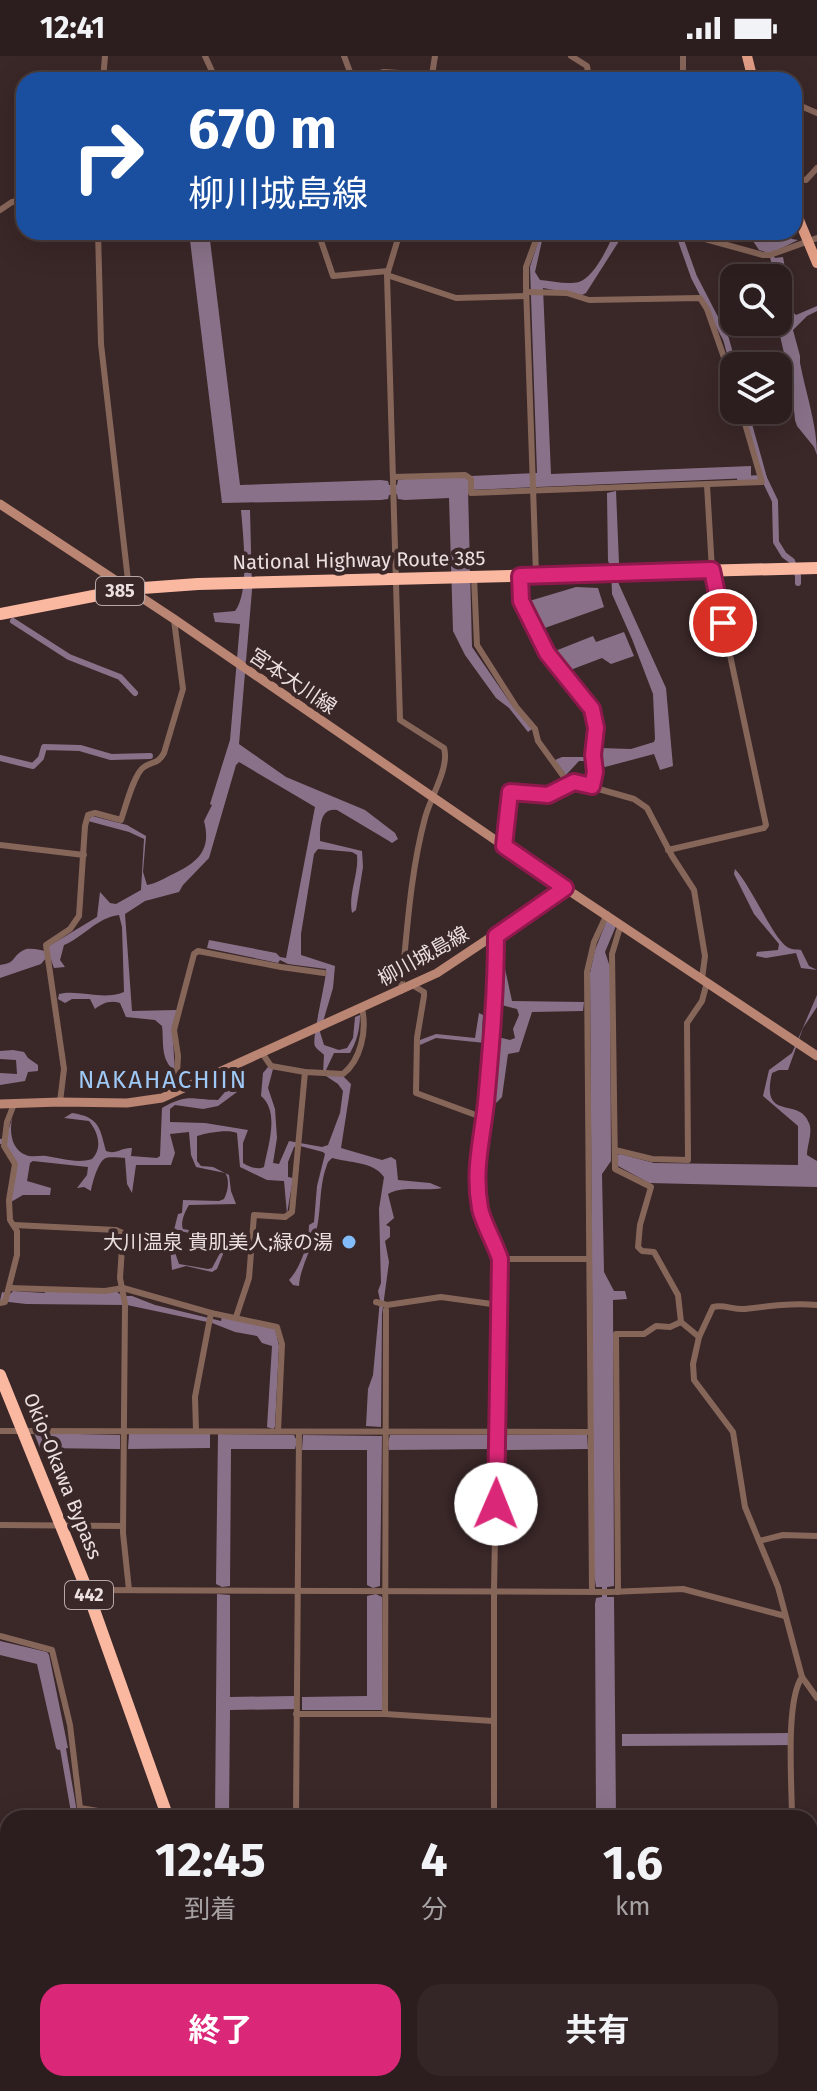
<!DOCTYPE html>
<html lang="ja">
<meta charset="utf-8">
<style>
:root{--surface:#2c1d1e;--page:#342627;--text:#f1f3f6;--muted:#a6a2a4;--line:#483b3c;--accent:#db2777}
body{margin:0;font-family:"Fira Sans","Noto Sans JP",sans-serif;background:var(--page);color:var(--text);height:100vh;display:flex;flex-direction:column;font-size:30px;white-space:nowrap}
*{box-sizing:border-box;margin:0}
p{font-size:26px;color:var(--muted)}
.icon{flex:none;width:44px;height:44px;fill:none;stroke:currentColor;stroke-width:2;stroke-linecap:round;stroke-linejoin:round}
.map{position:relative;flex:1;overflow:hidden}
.details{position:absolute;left:0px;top:1754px;width:818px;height:282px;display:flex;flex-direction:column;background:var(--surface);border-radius:24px 24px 0 0;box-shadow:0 8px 32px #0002,0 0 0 2px var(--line)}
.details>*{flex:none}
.top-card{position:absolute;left:16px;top:16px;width:786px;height:168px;border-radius:24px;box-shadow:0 8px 32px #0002,0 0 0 2px var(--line);background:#1a4fa0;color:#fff;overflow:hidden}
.buttons{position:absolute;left:720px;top:208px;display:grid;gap:16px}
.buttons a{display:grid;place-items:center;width:72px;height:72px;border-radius:16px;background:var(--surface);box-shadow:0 8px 32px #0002,0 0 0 2px var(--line);font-size:40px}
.pin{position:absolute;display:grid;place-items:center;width:68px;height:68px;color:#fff;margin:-34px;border:4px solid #fff;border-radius:50%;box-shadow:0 2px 8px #0007}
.me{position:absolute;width:88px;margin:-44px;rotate:1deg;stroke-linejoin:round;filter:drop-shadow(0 0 6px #0008)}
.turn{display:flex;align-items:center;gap:28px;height:168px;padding:0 40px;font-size:36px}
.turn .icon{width:104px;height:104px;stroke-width:2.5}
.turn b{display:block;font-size:56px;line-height:68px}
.eta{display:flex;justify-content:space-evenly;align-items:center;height:136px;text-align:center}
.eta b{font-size:48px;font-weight:700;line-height:56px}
.primary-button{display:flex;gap:16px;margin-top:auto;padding:16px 40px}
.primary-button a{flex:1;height:92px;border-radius:24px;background:var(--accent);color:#fff;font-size:32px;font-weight:700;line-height:92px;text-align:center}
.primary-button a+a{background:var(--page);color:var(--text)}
.status{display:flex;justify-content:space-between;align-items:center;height:56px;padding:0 40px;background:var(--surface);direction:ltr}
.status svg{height:22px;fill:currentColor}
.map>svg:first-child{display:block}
.water{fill:#897289}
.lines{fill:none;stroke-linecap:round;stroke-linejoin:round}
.canal{stroke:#897289;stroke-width:6}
.street{stroke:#87665a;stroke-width:6}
.secondary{stroke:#ba8572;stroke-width:9}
.primary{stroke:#e29d85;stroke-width:10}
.highway{stroke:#fbb8a1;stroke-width:12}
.route-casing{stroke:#8e194d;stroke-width:20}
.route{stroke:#db2777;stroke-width:14}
.poi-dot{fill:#83bcfb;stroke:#3a2728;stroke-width:3}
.labels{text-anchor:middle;stroke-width:8;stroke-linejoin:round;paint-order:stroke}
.shield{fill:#3a2728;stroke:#b6a8a8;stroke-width:2}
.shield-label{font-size:18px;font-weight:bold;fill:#ebdfdf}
.street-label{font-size:20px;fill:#ebdfdf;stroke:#3a2728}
.poi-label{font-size:20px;fill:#ebdfdf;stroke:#3a2728;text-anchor:end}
.quarter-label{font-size:24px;letter-spacing:2px;fill:#9fcaf8;stroke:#3a2728}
</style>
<div class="status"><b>12:41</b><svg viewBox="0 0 49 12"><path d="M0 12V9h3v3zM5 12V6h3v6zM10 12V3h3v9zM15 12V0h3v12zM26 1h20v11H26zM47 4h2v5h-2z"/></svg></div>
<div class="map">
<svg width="817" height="2035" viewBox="0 0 817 2035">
<rect width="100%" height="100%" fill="#3a2728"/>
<g class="water">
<path d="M 189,176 L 209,176 L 240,429 L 381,424 L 388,425 L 389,429 L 397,429 L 398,424 L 404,423 L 537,417 L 530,211 L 541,176 L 544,176 L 535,216 L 540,224 C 552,225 567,229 579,226 C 593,222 608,192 613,179 L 621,182 L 586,237 L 582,239 L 543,232 L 551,418 L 751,410 L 751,422 L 468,434 L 472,591 L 511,648 L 532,673 L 528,676 L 509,652 L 496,642 L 465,599 L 453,575 L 449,442 L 405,444 L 398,443 L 397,438 L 389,439 L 388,443 L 381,444 L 222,447 Z"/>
<path d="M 747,176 L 784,176 L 792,183 L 798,184 L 772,197 L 775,202 L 783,201 L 793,256 L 796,259 L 817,250 L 817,255 L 807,260 L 793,274 L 800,300 L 800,307 C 806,338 817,369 817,399 L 814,391 L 797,370 L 795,364 L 792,333 L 779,275 L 778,248 L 780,245 L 778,222 L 775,222 L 769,197 L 759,194 Z"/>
<polygon points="616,435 619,507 617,524 666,632 673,710 660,714 654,698 605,711 595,705 579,705 566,719 555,704 562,701 594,701 599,692 631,693 654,686 655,683 653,638 632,583 612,538 611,511 608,505 607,437"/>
<path d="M 241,454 L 250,454 L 252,534 L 239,688 L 286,721 L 365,754 L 395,777 L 398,783 L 392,787 L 389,785 L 337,754 C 319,751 320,773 320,785 L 362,795 L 363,811 L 356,854 L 352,857 C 348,838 359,818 357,799 L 352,796 L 318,793 L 314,798 L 301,878 L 301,899 L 335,910 L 333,932 L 320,976 L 324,989 L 339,994 L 347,992 L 353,982 L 355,961 L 360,959 C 360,973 357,985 350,997 L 334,997 L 326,1014 L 342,1019 L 351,1028 L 341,1092 L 382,1104 L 391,1101 L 396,1104 L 398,1124 L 430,1127 L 442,1132 C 424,1136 404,1129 388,1138 L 394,1162 L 386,1169 L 390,1171 L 390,1181 L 385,1185 L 389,1206 L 382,1258 L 381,1371 L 366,1370 L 368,1333 L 373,1319 L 380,1244 L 378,1235 L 381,1227 L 379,1153 L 384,1121 C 373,1105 349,1107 332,1102 L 328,1106 C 318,1131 322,1154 316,1176 C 311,1194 300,1212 299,1230 L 293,1229 L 289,1224 C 301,1211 309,1187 309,1169 L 314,1166 L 317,1130 L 325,1098 L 323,1096 L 300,1090 L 294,1091 L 288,1106 L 288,1121 L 293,1122 L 287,1158 L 284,1125 L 267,1124 L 240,1111 L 237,1077 C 228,1073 207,1077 197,1080 L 197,1105 L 201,1110 L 213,1111 L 229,1119 L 231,1135 L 236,1148 L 189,1149 C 185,1155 180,1167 183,1173 L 230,1181 L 217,1213 L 212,1216 L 186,1210 L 172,1214 L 170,1191 L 147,1182 L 161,1184 L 173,1191 L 179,1208 L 208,1213 L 212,1212 L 227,1184 L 174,1174 L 178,1158 L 182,1157 L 183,1144 L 219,1145 L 224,1143 C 228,1136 230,1123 225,1117 L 196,1111 L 191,1099 L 189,1076 L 170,1078 L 175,1097 L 171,1109 L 136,1109 L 132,1137 L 127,1128 L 125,1102 C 119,1102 109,1100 104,1103 C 97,1109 92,1128 91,1135 L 84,1131 L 77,1132 L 87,1119 L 88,1111 L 33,1105 L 30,1107 L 27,1125 L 51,1132 L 50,1139 L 23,1139 L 11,1146 C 12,1115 24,1119 5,1088 L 0,1088 L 0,1083 L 6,1082 L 13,1059 C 9,1073 10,1093 26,1099 C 33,1102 39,1099 46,1100 C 62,1102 76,1108 92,1103 C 103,1092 98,1076 89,1065 L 64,1062 L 72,1057 C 100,1061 100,1073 106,1095 C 116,1099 122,1091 132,1092 L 131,1100 L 157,1102 L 160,1100 L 162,1052 C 189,1037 190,1044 218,1044 L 225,1036 L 233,1033 L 237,1036 L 218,1050 L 203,1053 L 175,1049 L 170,1053 L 170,1066 L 205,1067 L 248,1074 L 243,1087 L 243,1107 C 249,1111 258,1114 264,1111 C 268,1089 280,1056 261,1040 L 263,1017 L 268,1011 L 273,1013 L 268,1032 L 275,1053 L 277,1082 L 273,1107 L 279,1108 L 289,1085 L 322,1091 L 328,1089 L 340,1057 L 343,1035 L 338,1028 L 323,1018 L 324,999 C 322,996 317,994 315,990 C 311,984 326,928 326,913 L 288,908 L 280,904 L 278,907 L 207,892 L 209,884 L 276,897 L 280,901 L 286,902 L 315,751 L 239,706 L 236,709 L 209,802 L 183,829 L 179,836 L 145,845 L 125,858 L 132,955 L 177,954 L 172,971 L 175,1015 C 160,1004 164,986 162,970 L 155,964 L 126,961 L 120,947 C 110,944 103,947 95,953 L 90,943 L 72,943 L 65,947 L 58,943 L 59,938 C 79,933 102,945 124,936 L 122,871 L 119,859 C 96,862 84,881 64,889 L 60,904 L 65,911 L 54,912 L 50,901 L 46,902 L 41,908 L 0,922 L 0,909 C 16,907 11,902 22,895 C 29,890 40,895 48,895 L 49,890 L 97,861 L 100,836 L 110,847 L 116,848 L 141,834 L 144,783 L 129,776 L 88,765 L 92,760 L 127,769 L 146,780 L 143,816 L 147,829 C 157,827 163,823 171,819 C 197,807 212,795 204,765 L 212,749 L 210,748 L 230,684 L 240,568 L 215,566 L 213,557 L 235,555 C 250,536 243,479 241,454 Z"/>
<polygon points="576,531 598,532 604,551 542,573 538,572 526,546"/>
<polygon points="624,576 634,600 611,608 602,602 565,616 550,597 593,580 596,586"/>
<path d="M 735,813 C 751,829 775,887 789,892 C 793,894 797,893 801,894 L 809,910 L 817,914 L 801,912 L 796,897 L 766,902 L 756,900 L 757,896 L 778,894 L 779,888 L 754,858 L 734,818 Z"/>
<polygon points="607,864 616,870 605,896 610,911 611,1105 602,1118 604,1216 614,1235 625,1235 627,1243 613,1244 614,1530 607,1531 607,1541 614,1541 616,1762 596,1762 595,1548 596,1542 602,1541 602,1531 596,1531 594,1517 590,917 595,894"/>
<polygon points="498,881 512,945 584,946 583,955 532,956 519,996 508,998 502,1041 492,1051 490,1050 495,1045 496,1033 491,1028 495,988 436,982 420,989 420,984 436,978 475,982 479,957 483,959 482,977 510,984 515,982 513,973 519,959 517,953 498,948 498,941 504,930 503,912 499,911"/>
<path d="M 817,939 L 817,951 L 803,972 L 788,1014 L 779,1014 L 772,1017 C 760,1067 800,1040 809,1067 C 813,1076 807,1089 807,1099 L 817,1105 L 817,1131 L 649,1127 L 618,1110 L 617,1099 L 620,1098 L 654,1107 L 798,1109 L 798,1070 L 763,1040 L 769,1014 L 792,997 Z"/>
<polygon points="13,994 24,996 28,1002 38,1009 38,1015 28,1016 25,1025 0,1029 0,1017 17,1018 16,1004 0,1003 0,995"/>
<polygon points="51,1233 115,1234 122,1240 132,1240 155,1249 221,1265 222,1260 275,1272 279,1290 275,1371 273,1373 267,1371 272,1290 262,1287 257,1280 235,1276 212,1267 127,1249 26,1248 0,1245 2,1236 10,1238 13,1235 44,1237"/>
<polygon points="34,1377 120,1379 120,1393 40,1392"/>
<polygon points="129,1378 210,1378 210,1392 128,1393"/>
<polygon points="218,1378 294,1379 297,1385 295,1393 231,1393 230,1530 222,1531 216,1528"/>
<polygon points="303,1379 382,1380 380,1530 373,1532 367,1529 367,1394 302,1394"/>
<polygon points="390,1379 492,1379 494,1384 501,1385 503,1379 587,1379 588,1393 501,1394 501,1389 494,1388 493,1393 389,1394 388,1386"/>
<polygon points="217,1538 230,1539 230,1641 294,1640 294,1653 230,1654 229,1762 215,1762"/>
<polygon points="376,1538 382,1541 382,1654 302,1654 302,1641 367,1640 367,1540"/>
<polygon points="0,1585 47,1596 49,1599 68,1692 58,1694 56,1692 37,1608 0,1599"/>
<polygon points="789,1677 792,1689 622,1690 622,1678"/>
</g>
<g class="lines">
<g class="canal">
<polyline points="678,176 694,221 726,283 734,312"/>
<polyline points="745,354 764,422 775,445 776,486 784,499 792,505 798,520 798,527"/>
<polyline points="740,423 764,422"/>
<polyline points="13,565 69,601 120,621 135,637"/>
<polyline points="0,702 33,710 41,702 44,691 80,692 111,701 150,700"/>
<polyline points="62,1687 75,1762"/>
<polyline points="208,2028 218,2035"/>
</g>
<g class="street">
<polyline points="205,0 216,24"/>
<polyline points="344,0 353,24"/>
<polyline points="571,0 587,10 589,24"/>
<polyline points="432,19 435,0"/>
<polyline points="103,24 105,0"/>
<polyline points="355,24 384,16 432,19 444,24"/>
<polyline points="683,24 683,0"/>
<polyline points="794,47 817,57"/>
<polyline points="794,123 806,124 817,112"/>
<polyline points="0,154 12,146 24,144"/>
<polyline points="98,176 101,288 129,533"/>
<polyline points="318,176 333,220 388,215"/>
<path d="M 400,176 L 387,219 L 400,664 L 444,692 C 450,711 430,742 425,762 C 410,818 407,877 401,935"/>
<polyline points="700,176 705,183 763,199 770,199 817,182"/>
<polyline points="387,219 456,242 526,240"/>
<polyline points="526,236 567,237 589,244 700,242 707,253 734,330"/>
<polyline points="393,421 465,419 471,423 471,437 762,426 741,354"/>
<polyline points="536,518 526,230 526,211 539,176"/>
<polyline points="474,521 477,589 517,652 535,673 538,685 569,728"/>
<polyline points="520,521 521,545 547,597 592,653 596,672 593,699 595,716 592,730"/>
<polyline points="0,789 84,799"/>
<polyline points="504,790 510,736 548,739 574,726 634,743 647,752 672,800 694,834 705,900 702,923"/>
<polyline points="668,794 764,772 766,769 712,514 707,429"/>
<polyline points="621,868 612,898 615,1113 651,1131 640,1169 638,1191 642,1195 654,1196 678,1239 681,1266 699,1281"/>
<polyline points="412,929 424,936 424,940 417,982 416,1037 484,1062"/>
<path d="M 262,997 L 271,1010 L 305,1016 L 343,1018 C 361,1004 367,974 362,953"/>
<polyline points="176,1036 178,1000 174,974 194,898 198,895 281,911 324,917"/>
<path d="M 60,1046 L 64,1013 L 46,889 L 70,873 L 79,860 L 85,770 L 88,759 L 95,757 L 121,764 C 125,753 134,717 144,711 C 153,705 158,708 164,697 L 183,633 L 174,564"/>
<polyline points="615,1094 652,1103 688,1104 687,967 702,945 707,926"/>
<polyline points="14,1169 116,1174 123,1177 120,1222 125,1248 123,1477 129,1534"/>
<polyline points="500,1203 589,1203"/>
<polyline points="9,1232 105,1235 123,1232 211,1257 277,1271 282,1288 278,1375"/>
<polyline points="376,1246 387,1249 441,1241 499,1249"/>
<polyline points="0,1247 5,1246 17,1199 17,1175 10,1164 9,1144 15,1108 4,1090 7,1066 14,1048"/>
<path d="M 817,1249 C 792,1247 769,1250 745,1253 C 733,1254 724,1248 713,1251 L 699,1281 L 693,1308 L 694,1324 L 733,1376 L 745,1451 L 778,1531 L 802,1621 L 817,1642"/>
<polyline points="236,1261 249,1222 254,1159 285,1161 292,1156 305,1016"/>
<polyline points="196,1374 195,1341 211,1257"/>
<polyline points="0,1375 591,1376"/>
<polyline points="0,1469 123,1470"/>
<polyline points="759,1485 783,1479 817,1480"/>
<polyline points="88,1534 610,1536 683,1533 785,1560"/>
<polyline points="592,1536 587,916 594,886 607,858"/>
<polyline points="618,1536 616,1278 644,1278 656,1270 670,1271 681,1266"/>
<polyline points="0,1580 52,1594 70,1669 80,1752 140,1762"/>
<polyline points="296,1658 385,1658 493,1665"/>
<polyline points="385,1658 386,1254"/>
<polyline points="296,1762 299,1376"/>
<path d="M 494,1762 L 494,1535 L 500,1203 C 495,1187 482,1165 480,1152 C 473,1113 482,1079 486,1041 C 492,987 496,934 496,880"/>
<path d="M 792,1762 C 792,1730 785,1645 802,1621"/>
<polyline points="0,1988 8,2006"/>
<polyline points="18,2028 21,2035"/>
<polyline points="184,2028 196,2035"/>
<polyline points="454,2028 454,2035"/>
<polyline points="26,2035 41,2028"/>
<polyline points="327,2035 330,2028"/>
<polyline points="791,2035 791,2028"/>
</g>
<g class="secondary">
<polyline points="0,448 174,563 565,832 817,1000"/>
<polyline points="0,1048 60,1046 127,1047 162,1042 437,917 565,832"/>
</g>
<g class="primary">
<polyline points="747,0 753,24"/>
<polyline points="794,152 817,207"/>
</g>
<g class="highway">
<polyline points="0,558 129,533 198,528 817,512"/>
<polyline points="0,1319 87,1534 168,1762"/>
<polyline points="269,2028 272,2035"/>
</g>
</g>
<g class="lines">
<defs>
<path id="route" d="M 496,1448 L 500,1203 C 495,1187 482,1165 480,1152 C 473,1115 482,1083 486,1047 C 491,991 496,936 496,880 L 565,832 L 504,790 L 510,736 L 548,739 L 574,726 L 592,730 L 595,716 L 593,699 L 596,672 L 592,653 L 547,597 L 521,545 L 520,520 L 712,514 L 723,567"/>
</defs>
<use href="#route" class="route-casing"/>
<use href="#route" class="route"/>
</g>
<circle class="poi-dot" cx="349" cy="1186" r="8"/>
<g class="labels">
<g class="shield">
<rect x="96" y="521" width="48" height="28" rx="6"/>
<rect x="65" y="1525" width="48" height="28" rx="6"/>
</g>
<g class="shield-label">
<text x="120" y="541">385</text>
<text x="89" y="1545">442</text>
</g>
<g class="street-label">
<text transform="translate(359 504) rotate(-1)" y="7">National Highway Route 385</text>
<text transform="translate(293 625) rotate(34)" y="7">宮本大川線</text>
<text transform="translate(423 900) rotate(-29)" y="7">柳川城島線</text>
<text transform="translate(63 1420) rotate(68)" y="7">Okio-Okawa Bypass</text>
</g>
<g class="poi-label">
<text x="333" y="1193">大川温泉 貴肌美人;緑の湯</text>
</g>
<g class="quarter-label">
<text x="163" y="1032">NAKAHACHIIN</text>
</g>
</g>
</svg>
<div class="buttons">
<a><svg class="icon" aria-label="search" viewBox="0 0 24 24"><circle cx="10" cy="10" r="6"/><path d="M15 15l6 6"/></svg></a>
<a><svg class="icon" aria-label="layers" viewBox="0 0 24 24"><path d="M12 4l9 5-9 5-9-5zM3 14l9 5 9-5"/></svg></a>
</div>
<div class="pin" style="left:723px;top:567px;background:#d93025"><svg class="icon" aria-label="arrive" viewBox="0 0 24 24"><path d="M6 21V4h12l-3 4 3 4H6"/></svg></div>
<svg class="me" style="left:496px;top:1448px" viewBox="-20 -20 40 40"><circle r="19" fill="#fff"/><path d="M0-13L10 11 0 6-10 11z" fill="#db2777"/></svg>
<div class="top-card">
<div class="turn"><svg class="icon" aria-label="right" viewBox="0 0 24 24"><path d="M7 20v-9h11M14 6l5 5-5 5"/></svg><div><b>670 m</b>柳川城島線</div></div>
</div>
<section class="details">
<div class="eta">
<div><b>12:45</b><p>到着</p></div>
<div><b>4</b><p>分</p></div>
<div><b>1.6</b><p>km</p></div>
</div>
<div class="primary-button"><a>終了</a><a>共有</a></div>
</section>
</div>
